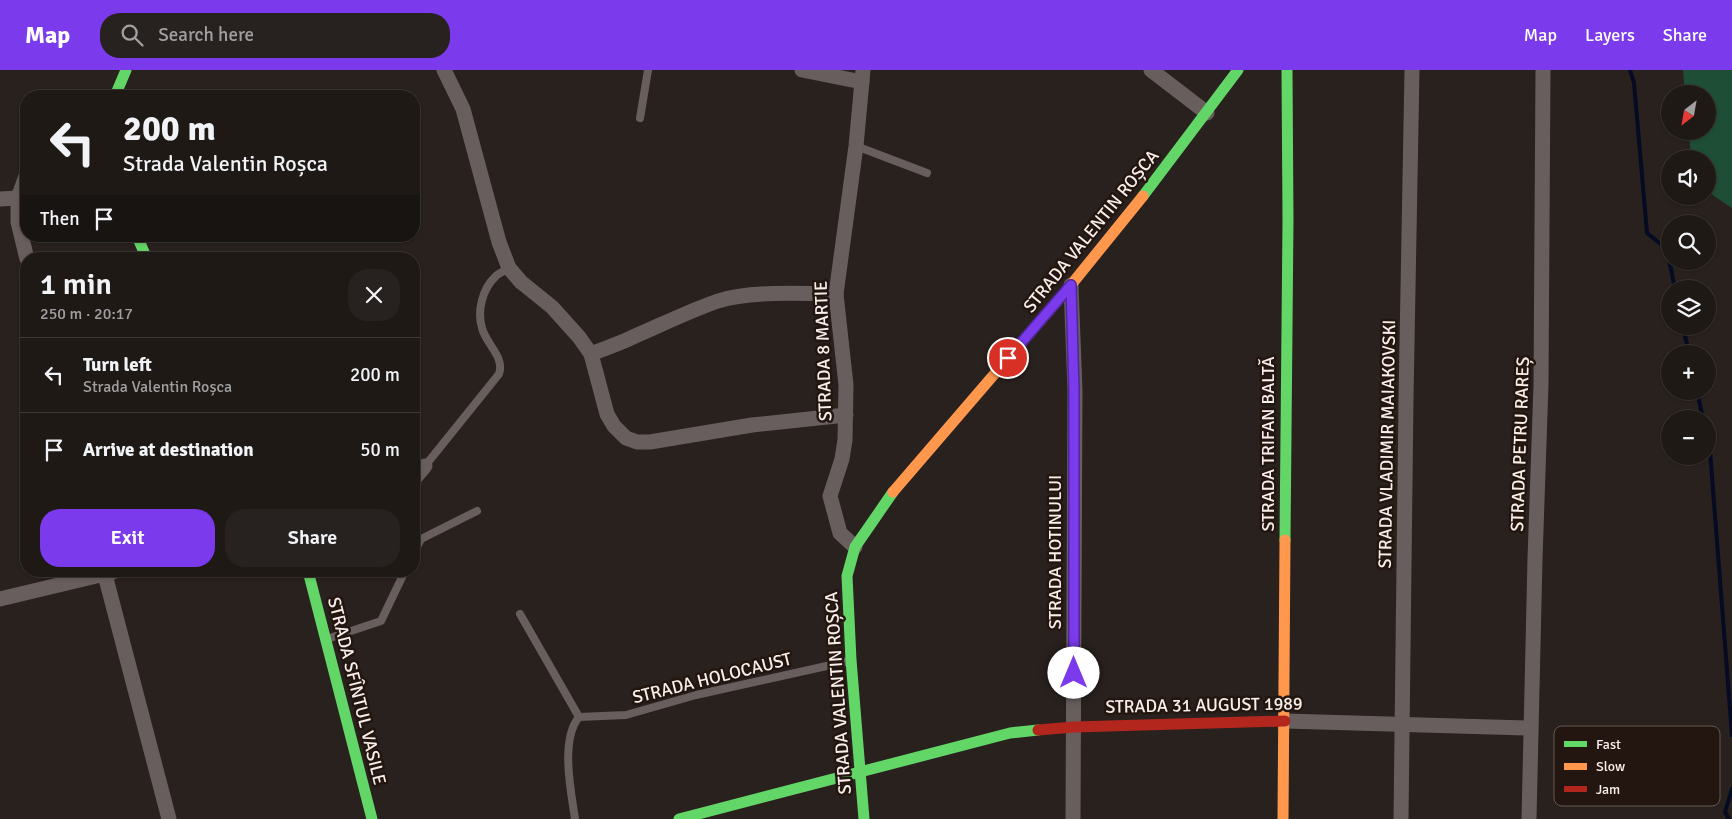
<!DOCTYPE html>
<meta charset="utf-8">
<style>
:root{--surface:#1f1916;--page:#27221f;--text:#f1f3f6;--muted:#a1a0a1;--line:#3c3835;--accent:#7c3aed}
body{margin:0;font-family:Signika,sans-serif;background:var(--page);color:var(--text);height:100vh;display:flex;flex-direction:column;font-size:19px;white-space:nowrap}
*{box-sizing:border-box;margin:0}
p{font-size:16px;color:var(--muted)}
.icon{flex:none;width:28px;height:28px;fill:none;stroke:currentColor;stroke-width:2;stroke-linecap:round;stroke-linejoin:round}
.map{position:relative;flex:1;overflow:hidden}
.sheet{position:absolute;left:20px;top:182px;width:400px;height:325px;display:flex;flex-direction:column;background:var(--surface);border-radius:20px;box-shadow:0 1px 4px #0004,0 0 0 1px var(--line)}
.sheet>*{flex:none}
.guide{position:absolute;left:20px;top:20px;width:400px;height:152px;border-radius:20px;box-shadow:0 1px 4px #0004,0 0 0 1px var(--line);background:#1f1916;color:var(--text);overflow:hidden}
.needle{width:32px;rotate:211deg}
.controls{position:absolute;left:1661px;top:15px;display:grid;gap:10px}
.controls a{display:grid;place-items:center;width:55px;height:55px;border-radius:50%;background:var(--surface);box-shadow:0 1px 4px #0004,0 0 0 1px var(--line);font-size:25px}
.pin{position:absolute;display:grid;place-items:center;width:42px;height:42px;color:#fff;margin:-21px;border:2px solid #fff;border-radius:50%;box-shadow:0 1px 5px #0007}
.me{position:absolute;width:55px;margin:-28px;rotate:0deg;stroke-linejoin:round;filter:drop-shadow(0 0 4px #0008)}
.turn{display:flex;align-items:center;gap:18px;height:105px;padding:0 20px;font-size:22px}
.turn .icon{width:65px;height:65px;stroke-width:2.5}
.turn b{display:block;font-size:35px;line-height:42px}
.then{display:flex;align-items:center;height:48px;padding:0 20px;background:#0003;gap:10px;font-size:19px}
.round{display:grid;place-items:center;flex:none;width:52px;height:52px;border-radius:20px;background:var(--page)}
.summary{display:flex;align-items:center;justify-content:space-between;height:85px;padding:0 20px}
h1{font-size:30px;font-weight:600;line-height:38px}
.button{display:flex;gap:10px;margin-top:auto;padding:10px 20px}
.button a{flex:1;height:58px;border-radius:20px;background:var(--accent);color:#fff;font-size:20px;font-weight:600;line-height:58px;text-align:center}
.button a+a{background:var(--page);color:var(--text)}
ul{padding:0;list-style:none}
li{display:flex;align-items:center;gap:15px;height:75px;padding:0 20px;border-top:1px solid var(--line)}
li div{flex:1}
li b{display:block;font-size:19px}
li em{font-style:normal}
header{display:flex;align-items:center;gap:30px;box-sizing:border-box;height:70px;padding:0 25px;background:var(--accent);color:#fff}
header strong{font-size:24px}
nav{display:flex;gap:28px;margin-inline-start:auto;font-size:18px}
.search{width:350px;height:45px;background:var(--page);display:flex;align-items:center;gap:12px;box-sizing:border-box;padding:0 18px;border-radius:20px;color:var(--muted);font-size:19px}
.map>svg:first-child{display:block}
.green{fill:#1f4e37}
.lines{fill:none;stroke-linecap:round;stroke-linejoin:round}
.stream{stroke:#040b23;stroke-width:4}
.lane{stroke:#685e5e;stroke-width:8}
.street{stroke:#685e5e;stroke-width:15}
.fast{stroke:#63d668;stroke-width:11}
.slow{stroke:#ff974d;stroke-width:11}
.jam{stroke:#b3261e;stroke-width:11}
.route-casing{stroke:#51269a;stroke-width:12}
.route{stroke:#7c3aed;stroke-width:9}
.labels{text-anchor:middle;stroke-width:5;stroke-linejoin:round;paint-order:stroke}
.street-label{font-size:18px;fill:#f9efea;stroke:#231610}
.key{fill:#231610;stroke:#635751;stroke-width:1}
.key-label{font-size:14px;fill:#f9efea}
</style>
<header>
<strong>Map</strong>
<div class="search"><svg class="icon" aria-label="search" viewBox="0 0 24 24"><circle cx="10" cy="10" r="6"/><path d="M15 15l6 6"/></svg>Search here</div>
<nav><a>Map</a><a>Layers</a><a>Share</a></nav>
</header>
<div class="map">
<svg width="1732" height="749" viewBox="0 0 1732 749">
<rect width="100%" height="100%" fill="#29211e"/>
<polygon class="green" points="1683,0 1732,0 1732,138 1708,122 1708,89 1691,89 1689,61 1708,61 1708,24 1685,24"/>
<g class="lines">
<g class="stream">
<polyline points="1630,0 1634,13 1647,163 1667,179 1675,219"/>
<polyline points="1683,256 1689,284"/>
<polyline points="1697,321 1703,349"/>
<polyline points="1708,371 1710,381 1732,665"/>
<polyline points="1729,749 1725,742 1732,719"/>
</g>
<g class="lane">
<polyline points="640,48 648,0"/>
<polyline points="856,76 927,103"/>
<path d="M 425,396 L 499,304 C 505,287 486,274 482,258 C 477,241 482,219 496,206 C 499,203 505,201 509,198"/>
<polyline points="414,483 421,469 477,441"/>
<polyline points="520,544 579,647"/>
<polyline points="327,569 381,551 405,501"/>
<path d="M 575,749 C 571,721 560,670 579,647 L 626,645 L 696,625 L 849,591"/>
</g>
<g class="street">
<polyline points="444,0 463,39 499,172 509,198 521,212 552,237 579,267 591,284 607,344 614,356 626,368 637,372 650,372 752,355 846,345"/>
<polyline points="802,0 862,12"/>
<polyline points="1151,0 1207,43"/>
<polyline points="26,106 18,128 18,152 27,189"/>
<polyline points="0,129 18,128"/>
<polyline points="1071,215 1075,321 1073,749"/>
<path d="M 591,284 C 605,278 619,274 633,267 C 661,255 689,241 718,231 C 749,221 802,223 836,224"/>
<polyline points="414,409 425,396"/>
<polyline points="855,477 840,463 830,426 842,389 845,370 846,315 836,224 856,76 863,0"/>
<polyline points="104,501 169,749"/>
<polyline points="0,529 113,502"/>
<polyline points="1285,651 1530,658"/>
<polyline points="1401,749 1406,328 1412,0"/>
<polyline points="1529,749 1535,489 1541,315 1543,0"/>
</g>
<g class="fast">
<polyline points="115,26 126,0"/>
<polyline points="1143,126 1238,0"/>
<polyline points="137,166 147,189"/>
<polyline points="1285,470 1288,150 1287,0"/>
<polyline points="308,501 372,749"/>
<polyline points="679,749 1010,663 1038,660"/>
<polyline points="864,749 851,590 847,506 855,477 893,422"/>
</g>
<g class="slow">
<polyline points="893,422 1071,215 1143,126"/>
<polyline points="1283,749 1285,470"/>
</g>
<polyline class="jam" points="1038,660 1074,657 1285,651"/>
</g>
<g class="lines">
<defs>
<polyline id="route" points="1008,288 1071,215 1074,321 1074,603"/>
</defs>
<use href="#route" class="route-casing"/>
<use href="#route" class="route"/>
</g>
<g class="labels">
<g class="street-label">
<text transform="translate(1091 161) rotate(-51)" y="6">STRADA VALENTIN ROȘCA</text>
<text transform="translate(823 281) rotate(-92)" y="6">STRADA 8 MARTIE</text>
<text transform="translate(1268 374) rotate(-90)" y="6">STRADA TRIFAN BALTĂ</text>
<text transform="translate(1387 374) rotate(-89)" y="6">STRADA VLADIMIR MAIAKOVSKI</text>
<text transform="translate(1520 374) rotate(-88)" y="6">STRADA PETRU RAREȘ</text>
<text transform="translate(1055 482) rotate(-90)" y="6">STRADA HOTINULUI</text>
<text transform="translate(712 608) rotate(-14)" y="6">STRADA HOLOCAUST</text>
<text transform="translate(357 621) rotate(76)" y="6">STRADA SFÎNTUL VASILE</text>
<text transform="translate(838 623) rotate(-94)" y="6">STRADA VALENTIN ROȘCA</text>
<text transform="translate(1204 635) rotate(-1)" y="6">STRADA 31 AUGUST 1989</text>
</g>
</g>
<rect x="1554" y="656" width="166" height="80" rx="8" class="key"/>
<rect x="1564" y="671" width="23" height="6" fill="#63d668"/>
<rect x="1564" y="693" width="23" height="7" fill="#ff974d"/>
<rect x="1564" y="716" width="23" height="6" fill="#b3261e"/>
<g class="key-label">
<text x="1596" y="679">Fast</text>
<text x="1596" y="701">Slow</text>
<text x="1596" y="724">Jam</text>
</g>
</svg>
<div class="controls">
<a><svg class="needle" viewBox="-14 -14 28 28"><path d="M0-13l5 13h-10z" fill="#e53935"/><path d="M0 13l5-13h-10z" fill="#a1a0a1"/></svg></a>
<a><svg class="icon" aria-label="sound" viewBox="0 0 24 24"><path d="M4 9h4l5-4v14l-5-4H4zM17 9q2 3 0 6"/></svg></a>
<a><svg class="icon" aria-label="search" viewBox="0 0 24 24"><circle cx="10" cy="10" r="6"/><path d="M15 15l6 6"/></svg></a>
<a><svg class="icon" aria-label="layers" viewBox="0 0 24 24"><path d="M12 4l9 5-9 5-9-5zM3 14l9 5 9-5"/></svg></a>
<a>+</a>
<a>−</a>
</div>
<div class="pin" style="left:1008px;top:288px;background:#d93025"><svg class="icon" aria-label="arrive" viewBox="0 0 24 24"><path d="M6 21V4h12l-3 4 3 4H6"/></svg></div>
<svg class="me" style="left:1074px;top:603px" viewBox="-20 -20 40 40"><circle r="19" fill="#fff"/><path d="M0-13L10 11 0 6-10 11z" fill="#7c3aed"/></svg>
<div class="guide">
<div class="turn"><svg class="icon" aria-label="left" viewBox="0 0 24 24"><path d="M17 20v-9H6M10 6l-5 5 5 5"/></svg><div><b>200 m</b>Strada Valentin Roșca</div></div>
<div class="then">Then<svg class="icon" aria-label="arrive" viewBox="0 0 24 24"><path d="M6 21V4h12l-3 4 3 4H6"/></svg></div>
</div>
<section class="sheet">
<div class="summary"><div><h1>1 min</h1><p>250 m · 20:17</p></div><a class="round"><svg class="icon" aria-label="close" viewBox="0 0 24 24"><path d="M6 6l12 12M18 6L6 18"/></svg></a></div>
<ul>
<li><svg class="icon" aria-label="left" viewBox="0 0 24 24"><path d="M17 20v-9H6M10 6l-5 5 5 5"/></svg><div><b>Turn left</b><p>Strada Valentin Roșca</p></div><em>200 m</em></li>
<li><svg class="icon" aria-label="arrive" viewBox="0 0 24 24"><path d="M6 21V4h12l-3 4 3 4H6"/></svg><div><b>Arrive at destination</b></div><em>50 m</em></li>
</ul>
<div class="button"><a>Exit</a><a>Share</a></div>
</section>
</div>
